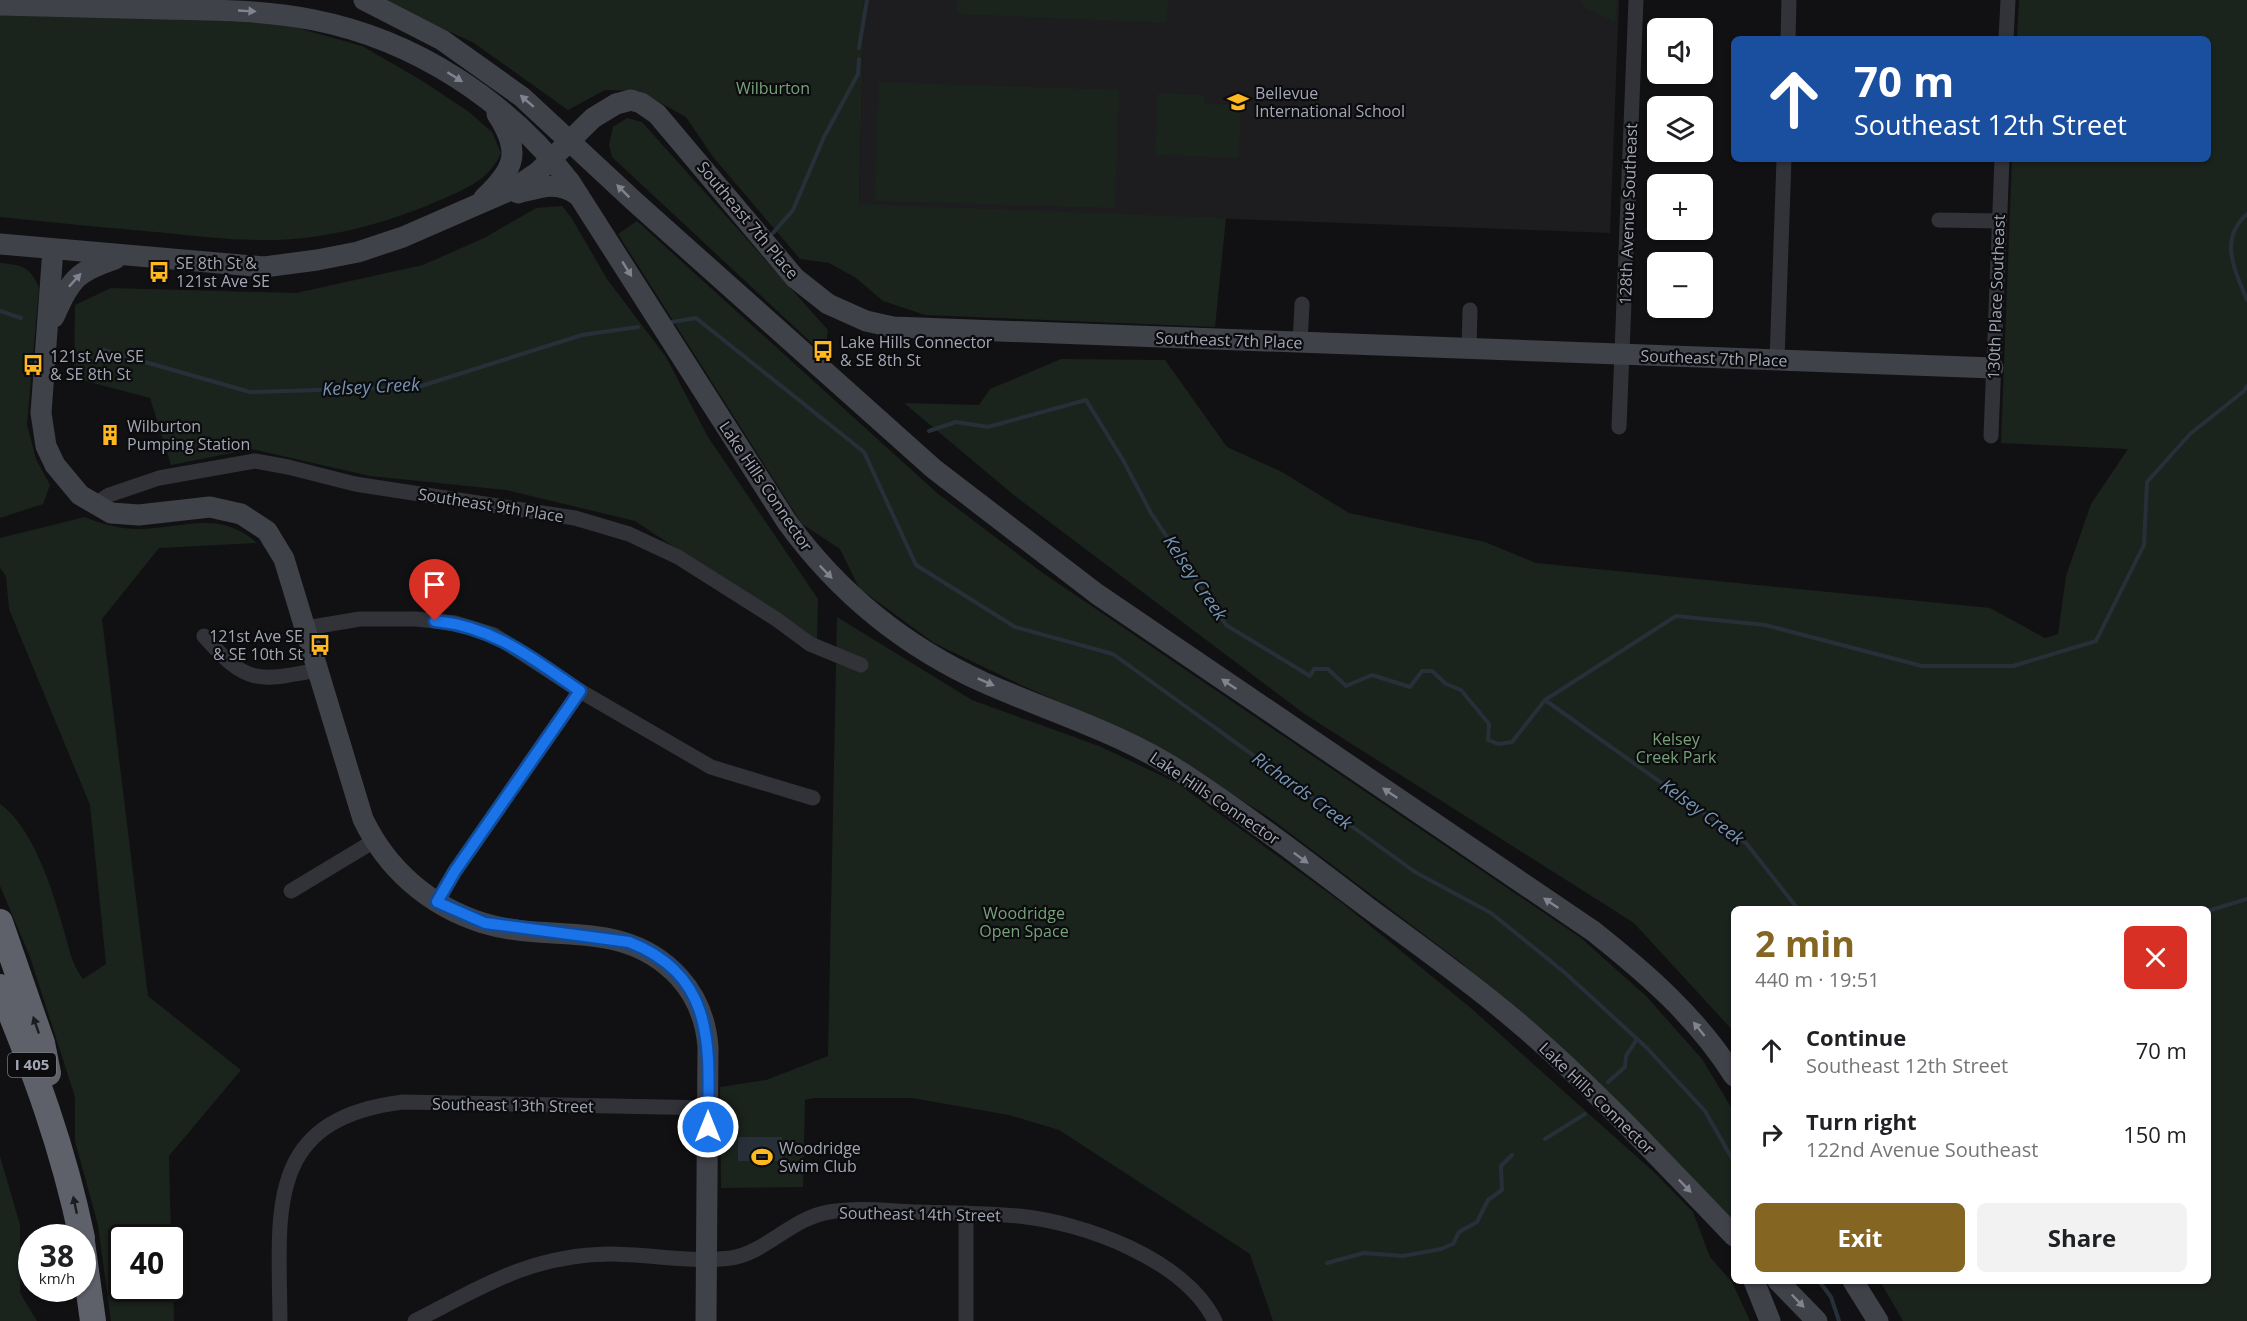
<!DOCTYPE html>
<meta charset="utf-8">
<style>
:root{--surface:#fff;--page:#f2f2f2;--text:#202124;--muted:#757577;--accent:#846521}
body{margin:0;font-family:"Open Sans",sans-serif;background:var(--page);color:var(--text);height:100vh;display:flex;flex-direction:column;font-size:22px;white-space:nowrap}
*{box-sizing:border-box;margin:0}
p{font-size:20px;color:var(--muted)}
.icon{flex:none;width:33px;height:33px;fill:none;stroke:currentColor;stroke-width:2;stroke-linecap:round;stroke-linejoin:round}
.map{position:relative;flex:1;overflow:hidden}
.side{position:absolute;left:1731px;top:906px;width:480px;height:378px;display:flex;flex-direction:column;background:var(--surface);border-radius:9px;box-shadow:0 2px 4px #0004}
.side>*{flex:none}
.top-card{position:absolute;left:1731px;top:36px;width:480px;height:126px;border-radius:9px;box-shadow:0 2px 4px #0004;background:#1a4fa0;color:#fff;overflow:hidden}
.tools{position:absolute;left:1647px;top:18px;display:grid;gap:12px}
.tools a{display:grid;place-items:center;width:66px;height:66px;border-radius:9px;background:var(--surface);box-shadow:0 2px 4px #0004;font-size:30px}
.speed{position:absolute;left:18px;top:1224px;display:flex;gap:12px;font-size:30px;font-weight:700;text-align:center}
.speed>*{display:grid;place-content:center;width:78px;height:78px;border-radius:50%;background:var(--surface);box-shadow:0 2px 4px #0004;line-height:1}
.speed small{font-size:15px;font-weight:400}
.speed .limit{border:3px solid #111;border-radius:9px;background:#fff;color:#111}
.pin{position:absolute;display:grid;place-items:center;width:51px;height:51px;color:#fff;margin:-62px -26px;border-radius:50% 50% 50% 0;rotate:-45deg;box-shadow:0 0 6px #0007}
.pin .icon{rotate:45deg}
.me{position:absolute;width:66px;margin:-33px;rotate:0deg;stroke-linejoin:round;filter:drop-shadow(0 0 4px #0008)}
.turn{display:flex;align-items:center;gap:21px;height:126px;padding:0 24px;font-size:27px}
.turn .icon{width:78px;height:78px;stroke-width:2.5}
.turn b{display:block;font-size:42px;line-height:51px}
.round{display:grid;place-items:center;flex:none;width:63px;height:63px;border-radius:9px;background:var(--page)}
.head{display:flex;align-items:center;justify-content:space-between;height:102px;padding:0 24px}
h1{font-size:36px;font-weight:700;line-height:45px;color:var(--accent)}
.cta{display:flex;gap:12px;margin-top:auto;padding:12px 24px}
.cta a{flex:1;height:69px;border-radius:9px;background:var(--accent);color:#fff;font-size:24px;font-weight:700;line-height:69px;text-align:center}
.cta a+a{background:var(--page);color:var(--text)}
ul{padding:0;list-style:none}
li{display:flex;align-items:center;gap:18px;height:84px;padding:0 24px}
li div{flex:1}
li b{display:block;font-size:22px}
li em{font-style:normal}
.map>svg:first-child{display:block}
.built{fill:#1d1d20}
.green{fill:#1b231d}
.water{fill:#273038}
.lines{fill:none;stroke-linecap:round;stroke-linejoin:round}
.stream{stroke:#273038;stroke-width:4}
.street{stroke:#323338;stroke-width:15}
.secondary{stroke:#404249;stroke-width:21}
.highway{stroke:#5e616a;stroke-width:26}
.oneway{fill:#80848f}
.oneway2{fill:#1c1d20}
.route-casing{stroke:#114b97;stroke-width:15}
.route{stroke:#1a73e8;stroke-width:10}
.labels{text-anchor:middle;stroke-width:4.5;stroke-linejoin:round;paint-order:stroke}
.shield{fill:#0c0c0e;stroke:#757883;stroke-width:1.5}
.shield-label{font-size:15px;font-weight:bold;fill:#a2a7b5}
.park-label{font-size:16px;fill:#77a27a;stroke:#0c0c0e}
.poi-label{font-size:16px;fill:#a2a7b5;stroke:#0c0c0e;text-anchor:start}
.street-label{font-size:16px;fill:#a2a7b5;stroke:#0c0c0e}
.water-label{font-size:18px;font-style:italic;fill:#7595b4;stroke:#0c0c0e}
</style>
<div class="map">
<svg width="2247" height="1321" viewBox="0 0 2247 1321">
<rect width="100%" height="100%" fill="#111113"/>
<polygon class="built" points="864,0 1619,0 1610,233 859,205"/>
<g class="green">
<polygon points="381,0 864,0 859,204 1226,218 1215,327 925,315 883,301 856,278 829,263 800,259 713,157 686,117 639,91 605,90 568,110 474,43"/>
<polygon points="957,0 1168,0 1167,23 957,14"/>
<polygon points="1581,0 1617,0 1615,22 1585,8"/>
<polygon points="2019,0 2247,0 2247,1321 1903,1321 1880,1281 2208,1281 2208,909 1734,909 1734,1032 1634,923 1306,715 1015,496 904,403 979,405 990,389 1061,359 1165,360 1227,447 1282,472 1349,513 1485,542 1536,563 1990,608 2045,638 2058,634 2066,576 2091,504 2128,449 2001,443 2012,159 2208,159 2208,39 2017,39"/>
<path d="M 0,14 L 253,21 L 298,28 L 362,46 L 421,80 L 469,112 L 492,132 L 501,153 C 490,180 463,190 438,201 C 387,223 332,238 276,240 C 239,241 203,237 167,233 C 111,228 56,223 0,217 Z"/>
<polygon points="879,82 1119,90 1115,208 875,201"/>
<polygon points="1158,93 1204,95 1204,104 1241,105 1239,158 1155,155"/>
<polygon points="627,118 642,122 828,330 826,344 815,346 612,157 609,145 613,127"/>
<polygon points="562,206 571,217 607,279 666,357 708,437 818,599 817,642 635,521 506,490 370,476 252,449 171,465 150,398 74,378 75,305 111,288 296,293 423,265 484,238 536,208"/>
<polygon points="637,221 937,493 1040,571 1581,938 1646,996 1702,1059 1734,1112 1734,1225 1588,1074 1459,961 1270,818 1149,742 1021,685 934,643 859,588 840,549 802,524 618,234"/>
<path d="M 0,263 C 22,265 30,266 39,288 L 27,425 L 36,459 L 50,485 L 43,504 L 0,518 Z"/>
<path d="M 85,517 C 101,524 117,528 135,529 C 180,530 218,508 257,543 L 159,548 L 102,619 L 148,996 L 241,1070 L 169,1156 L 171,1237 L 122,1238 L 122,1288 L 172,1288 L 173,1274 L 174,1321 L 111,1321 L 98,1225 L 75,1141 L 75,1097 L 30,957 L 0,886 L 0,804 C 32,826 52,888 62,924 C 68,943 71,964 83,979 L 106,964 L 90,805 L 9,609 L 6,576 L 0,568 L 0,538 Z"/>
<polygon points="837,617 972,700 1099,746 1177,783 1341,902 1472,1009 1656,1174 1693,1212 1710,1257 1732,1282 1750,1321 1273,1321 1250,1254 1059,1130 1009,1115 912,1098 813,1098 805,1100 803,1187 721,1188 720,1087 766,1080 828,1056"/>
<polygon points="0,1156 20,1225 20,1293 37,1321 0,1321"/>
</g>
<rect class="water" x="738" y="1137" width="44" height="24"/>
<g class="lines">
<g class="stream">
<polyline points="859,48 867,0"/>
<path d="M 2247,214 C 2218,240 2235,270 2247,300"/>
<polyline points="773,233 793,210 824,137 858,74 859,59"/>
<polyline points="0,311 21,318"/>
<polyline points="672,322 696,318 864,452 916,565 1015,627 1113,654 1415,872 1491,913 1564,972 1647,1048 1705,1111 1734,1162"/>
<polyline points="103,350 250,392 418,387 582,335 638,327"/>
<polyline points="929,431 956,422 988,427 1086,400 1123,460 1151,513 1226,625 1310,676 1314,669 1328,669 1346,686 1372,675 1410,687 1422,671 1432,671 1446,684 1461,690 1489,724 1488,740 1498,744 1512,742 1545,700 1746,843 1798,909"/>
<polyline points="1545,700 1676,616 1765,625 1922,666 2013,666 2096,641 2144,545 2147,482 2190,434 2244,391 2247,386"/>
<polyline points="2208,911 2247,899"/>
<polyline points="1608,1082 1625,1067 1626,1056 1637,1039"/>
<polyline points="1545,1139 1585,1114"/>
<polyline points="1327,1263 1364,1253 1403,1256 1441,1249 1453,1244 1459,1232 1477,1222 1488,1200 1502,1190 1501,1166 1512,1155"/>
<polyline points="1819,1281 1831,1297 1839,1321"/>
</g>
<g class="street">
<polyline points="1788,39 1789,0"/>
<polyline points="2006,39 2008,0"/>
<polyline points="1939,220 1999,221"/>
<polyline points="1300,343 1302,304"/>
<polyline points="1469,349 1470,310"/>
<polyline points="1777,360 1784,159"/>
<polyline points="1619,427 1636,0"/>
<polyline points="1991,436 2002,159"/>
<polyline points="93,505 109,495 159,478 255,461 288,467 355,484 575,518 629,534 678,557 776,619 810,644 861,665"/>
<polyline points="306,628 360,619 416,619 455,623 494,635 580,691 711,767 813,798"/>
<path d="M 204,636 C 246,684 257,682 317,670"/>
<polyline points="291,891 374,841"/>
<polyline points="437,902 455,871 580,691"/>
<polyline points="966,1213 966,1321"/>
<path d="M 280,1321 C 279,1211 264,1119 403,1102 L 715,1108"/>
<path d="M 415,1321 C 482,1287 530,1255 609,1254 C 649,1254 691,1263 731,1258 C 765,1253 792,1218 829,1212 C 858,1207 889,1211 919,1212 C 952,1213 986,1213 1019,1216 C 1085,1223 1184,1259 1215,1321"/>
</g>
<g class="secondary">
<path d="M 364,0 L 442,40 L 522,97 L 635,202 L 934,469 L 1097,594 L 1593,931 C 1646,973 1697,1017 1734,1076"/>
<path d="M 0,5 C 55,6 109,8 164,9 C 214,10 264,10 314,20 C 415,40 507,100 570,182 L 787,522 C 838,592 905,647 985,683 C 1053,713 1125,734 1187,776 C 1249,817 1308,862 1367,907 C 1417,944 1468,980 1515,1020 C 1593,1086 1663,1162 1734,1236"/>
<path d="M 518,193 C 541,187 558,180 579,196"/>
<path d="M 484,198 C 516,168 521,151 497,114"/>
<polyline points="0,244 264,267 317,260 358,252 403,237 513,189 538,172 593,118 616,104 631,100 641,103 657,114 795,278 828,304 866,321 893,327 1993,368"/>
<path d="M 53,249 L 41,413 L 46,446 L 55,465 L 80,495 L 111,513 L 139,515 L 210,507 L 241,514 L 267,531 L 284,559 L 363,819 C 387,869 429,906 483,923 C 552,944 624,917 679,977 C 697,997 706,1020 708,1047 L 706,1321"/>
<path d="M 54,317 C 71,279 76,272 115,259"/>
<polyline points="1754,1281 1770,1321"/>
<polyline points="1778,1281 1817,1321"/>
<polyline points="1853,1281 1878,1321"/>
</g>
<g class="highway">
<polyline points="0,922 42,1043 48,1073"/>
<path d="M 0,987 C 35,1072 63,1147 82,1238"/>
<polyline points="82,1242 93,1321"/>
</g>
</g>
<defs><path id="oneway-solid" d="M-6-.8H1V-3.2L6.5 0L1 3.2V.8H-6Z" transform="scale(1.5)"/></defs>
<g class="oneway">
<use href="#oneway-solid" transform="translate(247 11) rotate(3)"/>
<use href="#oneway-solid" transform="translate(455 77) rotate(32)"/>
<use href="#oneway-solid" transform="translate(527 101) rotate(-139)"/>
<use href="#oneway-solid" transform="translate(623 191) rotate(-135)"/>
<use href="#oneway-solid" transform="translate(627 269) rotate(58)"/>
<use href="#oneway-solid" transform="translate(75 280) rotate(-48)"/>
<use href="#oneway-solid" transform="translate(826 572) rotate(46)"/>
<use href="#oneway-solid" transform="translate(986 682) rotate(24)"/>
<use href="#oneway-solid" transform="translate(1229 684) rotate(-146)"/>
<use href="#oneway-solid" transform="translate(1390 793) rotate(-146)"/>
<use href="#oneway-solid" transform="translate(1301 858) rotate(36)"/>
<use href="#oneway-solid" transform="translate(1551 903) rotate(-146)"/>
<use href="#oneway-solid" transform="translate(1699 1029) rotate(-129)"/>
<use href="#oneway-solid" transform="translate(1685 1186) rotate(46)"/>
<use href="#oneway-solid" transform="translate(1798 1301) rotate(46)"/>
</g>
<g class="oneway2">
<use href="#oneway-solid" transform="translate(36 1025) rotate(-109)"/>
<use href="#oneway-solid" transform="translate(75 1205) rotate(-102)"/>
</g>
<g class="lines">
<defs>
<path id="route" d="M 435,621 C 495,627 533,659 580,691 L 455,871 L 437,902 L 485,923 L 629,942 C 717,976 709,1049 708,1127"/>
</defs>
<use href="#route" class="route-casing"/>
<use href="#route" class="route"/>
</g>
<defs>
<symbol id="school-bare" viewBox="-9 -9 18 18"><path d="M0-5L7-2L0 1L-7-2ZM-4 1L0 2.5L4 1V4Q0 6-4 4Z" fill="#ffb81e" stroke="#0c0c0e" stroke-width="2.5" paint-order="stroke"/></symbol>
<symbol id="bus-bare" viewBox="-9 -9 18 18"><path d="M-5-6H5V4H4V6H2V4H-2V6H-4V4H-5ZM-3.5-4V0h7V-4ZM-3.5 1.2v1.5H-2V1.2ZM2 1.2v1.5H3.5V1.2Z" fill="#ffb81e" stroke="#0c0c0e" stroke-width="2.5" paint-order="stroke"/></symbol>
<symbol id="building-bare" viewBox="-9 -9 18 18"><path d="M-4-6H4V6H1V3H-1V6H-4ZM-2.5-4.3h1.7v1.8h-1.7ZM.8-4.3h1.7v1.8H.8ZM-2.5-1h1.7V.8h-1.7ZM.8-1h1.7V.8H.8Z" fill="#ffb81e" stroke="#0c0c0e" stroke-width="2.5" paint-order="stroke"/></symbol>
<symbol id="stadium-bare" viewBox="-9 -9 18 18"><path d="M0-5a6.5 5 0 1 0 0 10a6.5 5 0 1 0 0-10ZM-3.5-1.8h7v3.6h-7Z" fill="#ffb81e" stroke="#0c0c0e" stroke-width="2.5" paint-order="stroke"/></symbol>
</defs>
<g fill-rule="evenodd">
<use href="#school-bare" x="1223" y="87" width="30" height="30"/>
<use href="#bus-bare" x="144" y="257" width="30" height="30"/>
<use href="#bus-bare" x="808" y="336" width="30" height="30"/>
<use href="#bus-bare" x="18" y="350" width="30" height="30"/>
<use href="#building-bare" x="95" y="420" width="30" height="30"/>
<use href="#bus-bare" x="305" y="630" width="30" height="30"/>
<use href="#stadium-bare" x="747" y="1142" width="30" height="30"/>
</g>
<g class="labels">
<rect class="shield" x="8" y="1053" width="48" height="24" rx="4.5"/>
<g class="shield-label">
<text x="32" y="1070">I 405</text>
</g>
<g class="park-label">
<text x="773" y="94">Wilburton</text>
<text x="1676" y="745">Kelsey<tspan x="1676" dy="18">Creek Park</tspan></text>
<text x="1024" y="919">Woodridge<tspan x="1024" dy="18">Open Space</tspan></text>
</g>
<g class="poi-label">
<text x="1255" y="99">Bellevue<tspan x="1255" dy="18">International School</tspan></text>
<text x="176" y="269">SE 8th St &amp;<tspan x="176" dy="18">121st Ave SE</tspan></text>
<text x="840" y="348">Lake Hills Connector<tspan x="840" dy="18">&amp; SE 8th St</tspan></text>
<text x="50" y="362">121st Ave SE<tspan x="50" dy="18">&amp; SE 8th St</tspan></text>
<text x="127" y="432">Wilburton<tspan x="127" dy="18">Pumping Station</tspan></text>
<text x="303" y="642" text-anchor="end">121st Ave SE<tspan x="303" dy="18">&amp; SE 10th St</tspan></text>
<text x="779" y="1154">Woodridge<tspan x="779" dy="18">Swim Club</tspan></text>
</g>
<g class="street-label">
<text transform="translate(1628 214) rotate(-88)" y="6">128th Avenue Southeast</text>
<text transform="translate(748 220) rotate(50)" y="6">Southeast 7th Place</text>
<text transform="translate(1996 297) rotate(-88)" y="6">130th Place Southeast</text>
<text transform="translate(1229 340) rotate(2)" y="6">Southeast 7th Place</text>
<text transform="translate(1714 358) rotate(2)" y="6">Southeast 7th Place</text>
<text transform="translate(766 486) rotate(56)" y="6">Lake Hills Connector</text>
<text transform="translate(491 505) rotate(9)" y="6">Southeast 9th Place</text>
<text transform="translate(1215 798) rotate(34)" y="6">Lake Hills Connector</text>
<text transform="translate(1597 1098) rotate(44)" y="6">Lake Hills Connector</text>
<text transform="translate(513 1105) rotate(1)" y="6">Southeast 13th Street</text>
<text transform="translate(920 1214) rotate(1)" y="6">Southeast 14th Street</text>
</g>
<g class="water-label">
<text transform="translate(371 387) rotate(-3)" y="6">Kelsey Creek</text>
<text transform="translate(1195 578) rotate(56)" y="6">Kelsey Creek</text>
<text transform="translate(1302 791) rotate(36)" y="6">Richards Creek</text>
<text transform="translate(1702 812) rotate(36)" y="6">Kelsey Creek</text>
</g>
</g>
</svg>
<div class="tools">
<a><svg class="icon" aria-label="sound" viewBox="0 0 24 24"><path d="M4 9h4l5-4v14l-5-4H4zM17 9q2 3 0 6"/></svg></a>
<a><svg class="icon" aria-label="layers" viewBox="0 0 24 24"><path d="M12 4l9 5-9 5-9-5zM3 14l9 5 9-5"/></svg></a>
<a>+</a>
<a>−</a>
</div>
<div class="speed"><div>38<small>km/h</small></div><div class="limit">40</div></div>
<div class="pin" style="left:435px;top:621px;background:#d93025"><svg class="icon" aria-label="arrive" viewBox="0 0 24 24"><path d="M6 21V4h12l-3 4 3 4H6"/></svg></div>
<svg class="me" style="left:708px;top:1127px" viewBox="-20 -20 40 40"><circle r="17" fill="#1a73e8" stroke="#fff" stroke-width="3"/><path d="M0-11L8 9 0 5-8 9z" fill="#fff"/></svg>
<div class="top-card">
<div class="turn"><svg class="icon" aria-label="ahead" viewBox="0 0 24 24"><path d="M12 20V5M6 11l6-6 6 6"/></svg><div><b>70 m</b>Southeast 12th Street</div></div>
</div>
<section class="side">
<div class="head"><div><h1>2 min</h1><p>440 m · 19:51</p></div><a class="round" style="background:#d93025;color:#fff"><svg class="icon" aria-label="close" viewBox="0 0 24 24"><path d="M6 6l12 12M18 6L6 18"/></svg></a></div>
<ul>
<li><svg class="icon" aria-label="ahead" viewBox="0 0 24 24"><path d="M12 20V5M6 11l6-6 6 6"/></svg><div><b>Continue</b><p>Southeast 12th Street</p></div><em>70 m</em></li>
<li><svg class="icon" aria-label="right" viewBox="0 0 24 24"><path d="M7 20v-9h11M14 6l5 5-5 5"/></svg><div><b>Turn right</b><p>122nd Avenue Southeast</p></div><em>150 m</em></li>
</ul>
<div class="cta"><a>Exit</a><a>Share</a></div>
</section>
</div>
